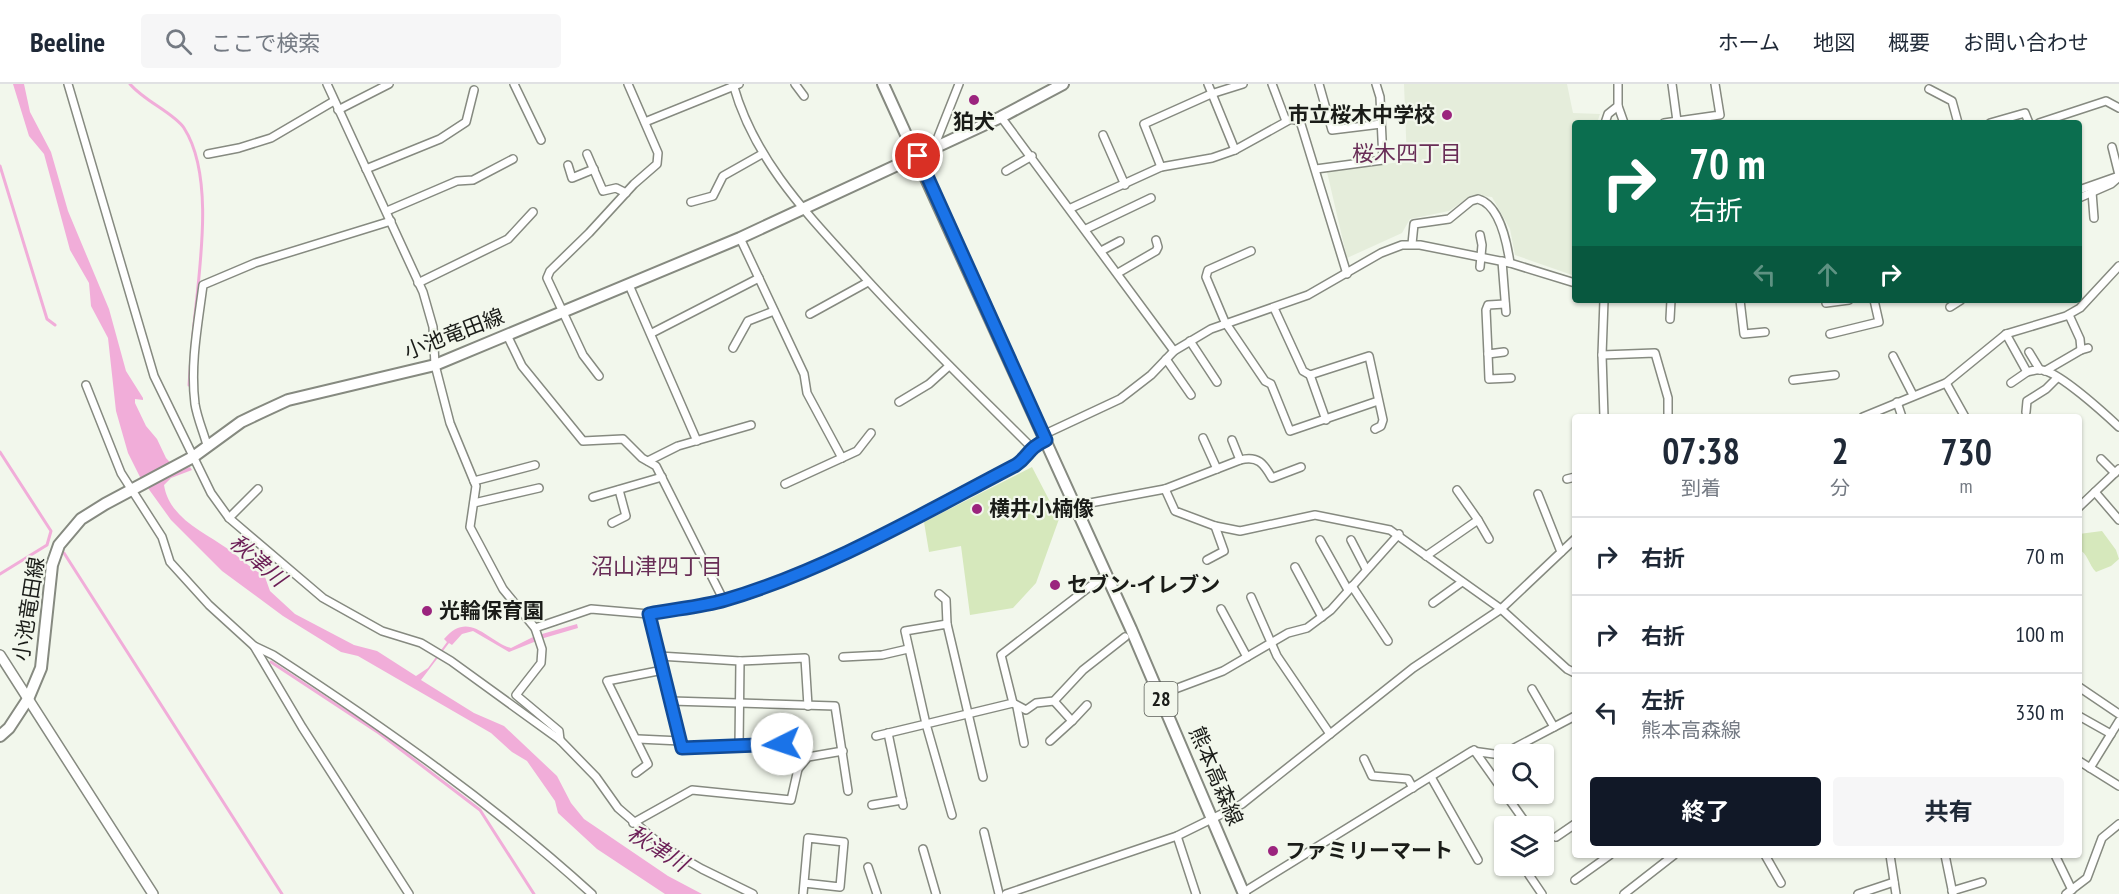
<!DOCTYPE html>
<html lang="ja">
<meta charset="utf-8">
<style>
:root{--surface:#fff;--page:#f6f6f7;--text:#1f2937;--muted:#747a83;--line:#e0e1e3;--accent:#111827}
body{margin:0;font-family:"PT Sans Narrow","Noto Sans JP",sans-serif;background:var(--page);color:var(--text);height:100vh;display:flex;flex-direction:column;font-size:22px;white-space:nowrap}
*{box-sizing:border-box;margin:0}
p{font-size:20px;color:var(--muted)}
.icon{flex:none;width:33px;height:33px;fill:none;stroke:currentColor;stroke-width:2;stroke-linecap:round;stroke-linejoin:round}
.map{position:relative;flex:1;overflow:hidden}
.panel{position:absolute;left:1572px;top:330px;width:510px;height:444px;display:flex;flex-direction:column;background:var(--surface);border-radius:6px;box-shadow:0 2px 4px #0004}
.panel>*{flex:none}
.hud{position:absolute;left:1572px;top:36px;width:510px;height:183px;border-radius:6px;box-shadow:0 2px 4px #0004;background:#0b6e4f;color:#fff;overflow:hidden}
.tools{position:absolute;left:1494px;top:660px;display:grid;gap:12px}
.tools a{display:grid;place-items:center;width:60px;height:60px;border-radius:6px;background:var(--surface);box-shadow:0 2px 4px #0004;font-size:30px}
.pin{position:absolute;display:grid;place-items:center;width:51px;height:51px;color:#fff;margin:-26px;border:3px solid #fff;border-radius:50%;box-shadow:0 2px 6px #0007}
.me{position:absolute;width:66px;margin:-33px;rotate:266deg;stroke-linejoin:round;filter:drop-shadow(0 0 4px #0008)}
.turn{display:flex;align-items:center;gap:21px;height:126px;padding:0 18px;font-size:27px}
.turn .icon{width:78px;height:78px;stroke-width:2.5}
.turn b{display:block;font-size:42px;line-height:51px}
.lanes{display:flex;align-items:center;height:57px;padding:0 18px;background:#0003;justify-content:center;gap:30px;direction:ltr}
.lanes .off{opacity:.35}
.eta{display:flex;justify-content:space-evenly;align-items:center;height:102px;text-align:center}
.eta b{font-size:36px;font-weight:700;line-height:42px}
.cta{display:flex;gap:12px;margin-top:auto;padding:12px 18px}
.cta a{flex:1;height:69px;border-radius:6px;background:var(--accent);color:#fff;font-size:24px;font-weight:700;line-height:69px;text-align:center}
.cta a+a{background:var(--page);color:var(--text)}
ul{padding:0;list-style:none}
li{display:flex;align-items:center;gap:18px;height:78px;padding:0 18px;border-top:2px solid var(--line)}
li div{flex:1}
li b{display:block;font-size:22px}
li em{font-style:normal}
header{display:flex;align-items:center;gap:36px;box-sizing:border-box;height:84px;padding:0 30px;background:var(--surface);border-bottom:2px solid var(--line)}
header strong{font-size:28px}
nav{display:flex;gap:33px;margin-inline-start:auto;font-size:21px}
.search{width:420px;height:54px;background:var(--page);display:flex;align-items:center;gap:15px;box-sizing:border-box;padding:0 21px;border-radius:6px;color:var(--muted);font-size:22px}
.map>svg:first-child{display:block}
.built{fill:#e5eddb}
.green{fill:#d6e8bc}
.water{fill:#f1add9}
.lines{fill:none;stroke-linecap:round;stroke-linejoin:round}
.stream{stroke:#f1add9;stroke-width:3}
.minor-casing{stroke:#868a80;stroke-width:10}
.tertiary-casing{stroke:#868a80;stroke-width:12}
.secondary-casing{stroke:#868a80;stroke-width:14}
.primary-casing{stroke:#868a80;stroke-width:14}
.minor{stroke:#fff;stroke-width:7}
.tertiary{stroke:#fff;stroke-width:9}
.secondary{stroke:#fff;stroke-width:10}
.primary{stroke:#fff;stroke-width:10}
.route-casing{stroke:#114b97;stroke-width:15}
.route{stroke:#1a73e8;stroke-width:10}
.poi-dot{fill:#9b247e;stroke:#f2f7ec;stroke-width:2}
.labels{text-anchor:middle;stroke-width:4.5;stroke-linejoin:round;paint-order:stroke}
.shield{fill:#f2f7ec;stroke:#5b5e58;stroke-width:1.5}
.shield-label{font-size:20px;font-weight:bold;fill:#1a1c18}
.poi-label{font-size:21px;font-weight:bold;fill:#1a1c18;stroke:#f2f7ec;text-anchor:start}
.street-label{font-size:21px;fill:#1a1c18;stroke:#f2f7ec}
.neighbourhood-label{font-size:22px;fill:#682d56;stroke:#f2f7ec}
.water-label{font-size:22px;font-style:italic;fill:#6b1e56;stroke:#f2f7ec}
</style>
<header>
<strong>Beeline</strong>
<div class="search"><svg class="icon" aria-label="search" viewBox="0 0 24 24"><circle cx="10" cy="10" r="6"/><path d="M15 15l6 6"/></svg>ここで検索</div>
<nav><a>ホーム</a><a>地図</a><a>概要</a><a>お問い合わせ</a></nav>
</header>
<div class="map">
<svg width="2119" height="810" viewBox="0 0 2119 810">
<rect width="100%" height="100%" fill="#f2f7ec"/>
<polygon class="built" points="1404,0 1567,0 1573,29 1600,30 1597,39 1575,39 1575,192 1515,171 1510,145 1492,113 1472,111 1449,127 1410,135 1402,149 1347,174 1327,88 1407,77"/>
<g class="green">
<polygon points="1032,383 1059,435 1036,499 1013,524 970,531 961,462 929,468 924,438"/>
<path d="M 2102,447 L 2116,466 L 2119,475 L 2111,482 L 2096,488 C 2089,481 2087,468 2079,466 L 2079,450 Z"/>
</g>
<path class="water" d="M 13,0 L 24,0 L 30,28 L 51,68 L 68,127 L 109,225 L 126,287 L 143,314 L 143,316 L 135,315 L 135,319 L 146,342 L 157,355 L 166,374 L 178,387 L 190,383 L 192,386 L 171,394 L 164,401 C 169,434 204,448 228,465 C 239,473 249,483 261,490 L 272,482 L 265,493 L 270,507 L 295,530 L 354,561 L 377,567 L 416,592 L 428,584 L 447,558 L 444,555 C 469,525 487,557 511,564 L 535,552 L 577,540 L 578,544 L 544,554 L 509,568 L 473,547 L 462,550 L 452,561 L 449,559 L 421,596 L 474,629 L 504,642 L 557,692 L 571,719 L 584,735 L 668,792 L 702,810 L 665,810 L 597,765 L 558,729 L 555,717 L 527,677 L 512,668 L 491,649 L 358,572 L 341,568 L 283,532 L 222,487 L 171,436 L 140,393 L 128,369 L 116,327 L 108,254 L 91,222 L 89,199 L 70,166 L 44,70 L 29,52 Z"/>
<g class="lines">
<g class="stream">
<path d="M 130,0 C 144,17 174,29 184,44 C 218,97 196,202 192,263"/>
<polyline points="0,82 47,235 55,241"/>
<polyline points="189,301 191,273"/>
<polyline points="0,368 51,447 47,461 0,490"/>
<polyline points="64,469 282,810"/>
<polyline points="271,578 379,649 480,726 534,810"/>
</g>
<defs>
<g id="minor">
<polyline points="68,0 154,292 211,409 229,434 323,514 382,547 421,559 451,577 560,656 596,693 618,724 662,762 702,785 753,810"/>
<polyline points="327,0 423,208 433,243 435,281 450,339 476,402 470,443 503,505 535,544 542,565 541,579 516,611 559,647 560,656"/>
<polyline points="514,0 541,56"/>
<path d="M 733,0 C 754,76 807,130 859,187 C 914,248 973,305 1031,363"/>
<polyline points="795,0 804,12"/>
<polyline points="1208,0 1235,66 1291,35 1300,37 1347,190"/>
<polyline points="1272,0 1286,37"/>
<polyline points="1319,0 1332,46 1381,40"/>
<polyline points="1672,0 1677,37"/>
<polyline points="1929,5 1952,17 1958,39"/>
<polyline points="1618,22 1624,39"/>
<polyline points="338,26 389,0"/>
<polyline points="1001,33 1174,267"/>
<polyline points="645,38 739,0"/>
<polyline points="1605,39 1608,30 1618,22 1618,0"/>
<polyline points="1664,39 1720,31 1715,0"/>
<polyline points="1990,39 2025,29 2029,39"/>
<polyline points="2039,39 2106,17 2119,24"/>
<polyline points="1103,51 1125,101"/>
<polyline points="934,63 959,0"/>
<polyline points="2112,63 2119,91"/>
<polyline points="208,70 239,64 271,54 334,17"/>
<polyline points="587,70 603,107 616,104 626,109"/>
<polyline points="568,81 572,94 594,85"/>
<polyline points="1161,83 1144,40 1211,10 1243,0"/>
<polyline points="366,85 440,55 466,38 474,6"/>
<polyline points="1316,85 1383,76 1380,13 1376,0"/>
<polyline points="1006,87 1032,72"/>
<polyline points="2079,106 2116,93"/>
<polyline points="2092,108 2094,134"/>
<polyline points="2079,114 2111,100 2119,93"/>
<polyline points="691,118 713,112 723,92 762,70"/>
<polyline points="1071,124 1161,83 1212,74 1235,66"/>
<polyline points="387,127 457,97 473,96 513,75"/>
<polyline points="1086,145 1151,114"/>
<polyline points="1480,151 1482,161 1480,183"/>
<polyline points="740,154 804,290 807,309 842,374"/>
<path d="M 1412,160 L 1414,140 L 1449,135 L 1471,117 L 1478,115 C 1500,121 1507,159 1510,179"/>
<polyline points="1101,167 1120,157"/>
<polyline points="1251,167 1208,186 1206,193 1225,238 1265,297 1271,300 1290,347 1378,317"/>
<polyline points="1502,177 1506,228"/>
<polyline points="1118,189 1156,167 1158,163 1156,156"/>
<polyline points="418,199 508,155 533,128"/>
<polyline points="629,201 697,357"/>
<polyline points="1740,216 1744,250 1765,248"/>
<polyline points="1826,219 1849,216"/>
<polyline points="1950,223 1961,216"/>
<polyline points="1274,224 1303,287 1310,291 1369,272 1383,336 1381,342 1375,345"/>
<polyline points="810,230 868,198"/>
<polyline points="2069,231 2080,255 2081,266 2088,264"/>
<polyline points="1670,235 1671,216"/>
<polyline points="652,249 759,194"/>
<polyline points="1830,250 1879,238 1874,216"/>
<path d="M 2006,250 L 2027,288 C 2031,287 2038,285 2042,286 C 2059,288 2105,330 2119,343"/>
<polyline points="507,251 522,282 583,357 623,355 642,374 656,382 724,517"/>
<polyline points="1190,257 1217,298"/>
<polyline points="733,264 748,237 774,227"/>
<polyline points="1504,268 1488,270 1486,226 1488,221 1505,220"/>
<polyline points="2029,268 2040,286"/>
<polyline points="1488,270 1489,295 1511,294"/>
<polyline points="1602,271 1655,269 1668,314 1668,333"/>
<polyline points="1893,272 1913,311"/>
<polyline points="1166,275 1191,311"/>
<polyline points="2045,287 2081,266"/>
<polyline points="1310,291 1326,336"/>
<polyline points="599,292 583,271 547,194 550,187 589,149 634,100 657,80 658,69 628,0"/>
<polyline points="1793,296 1835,291"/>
<polyline points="1946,299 1965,333"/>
<polyline points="2011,299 2027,288"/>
<path d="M 86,301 L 121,389 L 162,453 L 170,478 L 209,521 L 254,562 L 273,571 C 385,644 493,720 592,810"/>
<polyline points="899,318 929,300 949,282"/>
<polyline points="1897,318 1902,333"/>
<polyline points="2026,328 2027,317 2046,305 2057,294"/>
<polyline points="1604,333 1602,271 1604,216"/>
<polyline points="1863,333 1946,299 2006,250 2066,232 2080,224 2119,182"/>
<polyline points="1043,351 1120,315 1151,291 1174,267 1211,245 1308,211 1381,169 1402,161 1420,161 1510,179 1575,199"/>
<polyline points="1203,354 1217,385"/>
<path d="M 1232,356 L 1240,376 C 1258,371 1264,380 1272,394 L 1301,383"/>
<path d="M 207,361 C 203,347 197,333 195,320 C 190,280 198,240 203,201 L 255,179 L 391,137"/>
<polyline points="2101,375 2115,389"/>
<polyline points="648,377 678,362 751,341"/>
<polyline points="1567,395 1575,393"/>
<polyline points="474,397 535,381"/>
<polyline points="785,400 857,367 871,349"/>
<polyline points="1165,405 1175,427 1215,442 1240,447 1315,431 1390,446 1501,525 1567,585 1575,589"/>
<polyline points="2095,408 2119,436"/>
<polyline points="1538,410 1561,468"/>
<polyline points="593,413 662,393"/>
<polyline points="474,419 539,404"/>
<polyline points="1074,422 1165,405 1240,376"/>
<polyline points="2079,423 2119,385"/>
<polyline points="229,434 258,405"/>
<polyline points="1478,436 1489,455"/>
<polyline points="612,439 626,432 619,406"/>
<polyline points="1320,456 1348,506"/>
<polyline points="1351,456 1366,485"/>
<polyline points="1426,472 1478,436 1457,406"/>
<polyline points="1207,476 1224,467 1215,442"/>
<polyline points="1295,483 1322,533"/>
<polyline points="1352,502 1388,557"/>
<polyline points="939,510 946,516 947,540"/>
<polyline points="1251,513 1277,572 1330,650"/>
<polyline points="1433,519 1462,498"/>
<polyline points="1221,525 1247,573"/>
<polyline points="649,530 682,664 782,661 786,679 798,685"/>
<path d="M 535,544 L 591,525 L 649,530 L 724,517 L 815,484 L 948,418 L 1016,381 C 1030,371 1027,365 1045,356"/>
<polyline points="254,562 302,643 409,810"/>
<polyline points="659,572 740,577 805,574 808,622"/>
<polyline points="843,573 882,571 908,565"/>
<polyline points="2079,603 2119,630"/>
<polyline points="1532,605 1554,643"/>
<polyline points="1159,611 1223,587 1288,549 1307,544 1331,526 1399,450"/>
<polyline points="671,617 835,622 848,707"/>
<polyline points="1054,617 1072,637 1087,621"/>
<polyline points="1013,619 1026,626 1036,619 1054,617 1083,586 1125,553"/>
<polyline points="1017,623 1024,659"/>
<polyline points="2079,632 2111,650 2090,684"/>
<polyline points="888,649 903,721"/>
<polyline points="2111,650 2119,637"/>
<polyline points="876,652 926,640 905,547 947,540 983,693"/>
<polyline points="638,655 681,657"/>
<polyline points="1050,657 1072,637"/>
<polyline points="739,663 740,577"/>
<polyline points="1474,666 1528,742"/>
<polyline points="1364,675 1372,692 1408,695 1413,704"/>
<polyline points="2079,677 2119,702"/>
<polyline points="636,689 648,680 607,597 663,586"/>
<polyline points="1431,693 1478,776"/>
<polyline points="872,721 902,716"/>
<polyline points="952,731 926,640 1013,619 1001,571 1101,494"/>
<polyline points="633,739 692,706 791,716 798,685 808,673 843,667"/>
<polyline points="984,748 999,810"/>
<polyline points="1177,752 1196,810"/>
<polyline points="1556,753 1575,740"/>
<polyline points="923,765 936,810"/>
<polyline points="1765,771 1781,799"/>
<polyline points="1890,771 1896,810"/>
<polyline points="1945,771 1953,810"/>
<polyline points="2055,771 2072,806"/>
<polyline points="1523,782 1542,810"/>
<polyline points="868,783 877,810"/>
<polyline points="1575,796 1610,771"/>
<polyline points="1952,807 1982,798"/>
<polyline points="1244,808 1472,667 1501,671 1575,632"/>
<polyline points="803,810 808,754 844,758 840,803 804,799"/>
<polyline points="1006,810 1177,752 1242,720 1413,584 1501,525 1575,455"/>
<polyline points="1624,810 1674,771"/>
<polyline points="1858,810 1894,798"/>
<polyline points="2066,810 2087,794 2102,754 2119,740"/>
</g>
<polyline id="tertiary" points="0,571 153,810"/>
<polyline id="secondary" points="0,652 9,644 28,615 41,584 52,481 59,461 81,435 105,420 193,373 241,338 262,328 288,316 435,281 740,154 1001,33 1063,0"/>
<polyline id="primary" points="883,0 1131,545 1244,810"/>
</defs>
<use href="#minor" class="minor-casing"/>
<use href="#tertiary" class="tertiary-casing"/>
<use href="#secondary" class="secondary-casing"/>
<use href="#primary" class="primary-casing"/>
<use href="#minor" class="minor"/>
<use href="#tertiary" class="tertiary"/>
<use href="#secondary" class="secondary"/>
<use href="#primary" class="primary"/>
</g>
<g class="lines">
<defs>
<path id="route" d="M 782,660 L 682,664 L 649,530 C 674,525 701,523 725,516 C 827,486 922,430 1016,381 C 1030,371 1027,365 1046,356 L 918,72"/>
</defs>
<use href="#route" class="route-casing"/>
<use href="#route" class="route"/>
</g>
<g class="poi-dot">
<circle cx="974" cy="16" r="6"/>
<circle cx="1447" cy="31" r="6"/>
<circle cx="977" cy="425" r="6"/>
<circle cx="1055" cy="501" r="6"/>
<circle cx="427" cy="527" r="6"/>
<circle cx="1273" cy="767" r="6"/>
</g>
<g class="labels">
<rect class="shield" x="1144.5" y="598" width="33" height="34" rx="4.5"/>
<g class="shield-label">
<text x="1161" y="622">28</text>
</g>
<g class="poi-label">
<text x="1435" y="38" text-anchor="end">市立桜木中学校</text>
<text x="974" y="45" text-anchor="middle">狛犬</text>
<text x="989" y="432">横井小楠像</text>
<text x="1067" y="508">セブン-イレブン</text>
<text x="439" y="534">光輪保育園</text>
<text x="1285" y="774">ファミリーマート</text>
</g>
<g class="street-label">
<text transform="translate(454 250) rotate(-21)" y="7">小池竜田線</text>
<text transform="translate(29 525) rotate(-81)" y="7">小池竜田線</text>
<text transform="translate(1216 692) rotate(67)" y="7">熊本高森線</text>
</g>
<g class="neighbourhood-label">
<text x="1407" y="77">桜木四丁目</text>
<text x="657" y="490">沼山津四丁目</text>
</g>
<g class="water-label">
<text transform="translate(258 476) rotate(41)" y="8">秋津川</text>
<text transform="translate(658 764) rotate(32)" y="8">秋津川</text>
</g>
</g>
</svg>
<div class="tools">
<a><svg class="icon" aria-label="search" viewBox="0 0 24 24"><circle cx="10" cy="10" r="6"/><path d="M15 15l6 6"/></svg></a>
<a><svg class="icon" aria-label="layers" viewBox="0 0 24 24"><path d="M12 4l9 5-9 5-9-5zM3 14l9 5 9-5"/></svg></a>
</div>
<div class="pin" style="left:918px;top:72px;background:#d93025"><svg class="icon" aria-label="arrive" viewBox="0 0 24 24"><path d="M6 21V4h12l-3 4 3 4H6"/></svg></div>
<svg class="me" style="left:782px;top:660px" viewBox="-20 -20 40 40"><circle r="19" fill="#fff"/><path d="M0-13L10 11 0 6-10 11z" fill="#1a73e8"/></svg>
<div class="hud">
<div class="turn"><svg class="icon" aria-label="right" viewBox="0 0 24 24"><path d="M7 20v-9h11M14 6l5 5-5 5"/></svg><div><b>70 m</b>右折</div></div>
<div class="lanes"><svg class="icon off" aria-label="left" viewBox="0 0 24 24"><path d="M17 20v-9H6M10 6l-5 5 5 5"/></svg><svg class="icon off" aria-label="ahead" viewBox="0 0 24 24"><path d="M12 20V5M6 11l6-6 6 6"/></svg><svg class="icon" aria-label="right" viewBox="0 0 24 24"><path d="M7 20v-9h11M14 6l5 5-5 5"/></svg></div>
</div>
<section class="panel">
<div class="eta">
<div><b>07:38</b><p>到着</p></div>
<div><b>2</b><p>分</p></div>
<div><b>730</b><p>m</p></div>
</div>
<ul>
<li><svg class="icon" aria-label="right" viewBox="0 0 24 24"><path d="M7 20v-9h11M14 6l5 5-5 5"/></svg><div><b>右折</b></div><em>70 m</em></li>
<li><svg class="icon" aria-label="right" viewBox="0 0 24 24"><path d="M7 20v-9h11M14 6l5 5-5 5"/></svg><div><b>右折</b></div><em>100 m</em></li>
<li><svg class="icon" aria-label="left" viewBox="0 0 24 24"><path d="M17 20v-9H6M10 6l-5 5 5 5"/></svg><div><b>左折</b><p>熊本高森線</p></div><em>330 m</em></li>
</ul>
<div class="cta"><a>終了</a><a>共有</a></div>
</section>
</div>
